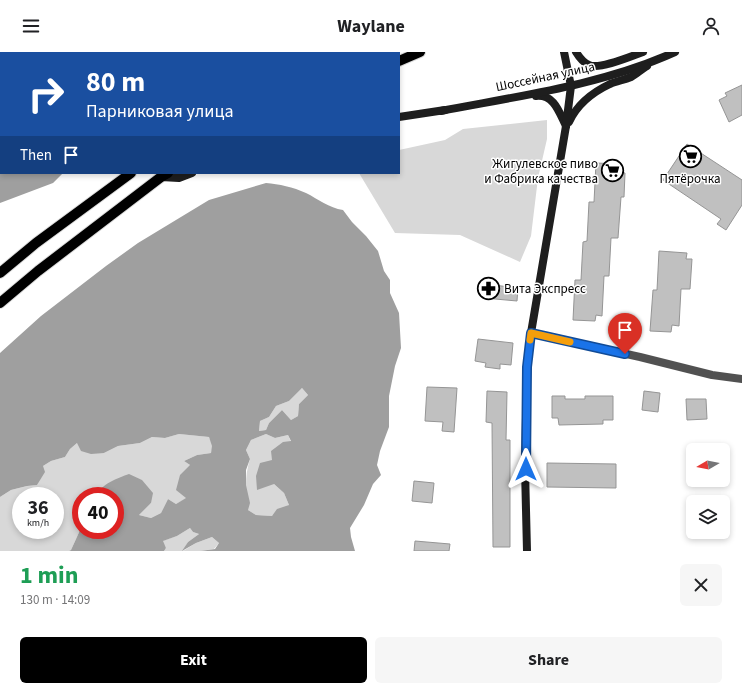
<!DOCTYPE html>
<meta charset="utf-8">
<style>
:root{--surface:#fff;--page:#f6f6f6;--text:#202124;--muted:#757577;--accent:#000}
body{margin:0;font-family:"Source Sans 3",sans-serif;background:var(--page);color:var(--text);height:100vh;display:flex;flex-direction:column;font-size:15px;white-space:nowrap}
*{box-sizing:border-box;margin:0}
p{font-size:13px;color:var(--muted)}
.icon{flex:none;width:22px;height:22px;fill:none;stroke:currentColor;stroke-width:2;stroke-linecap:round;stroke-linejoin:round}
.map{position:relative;height:499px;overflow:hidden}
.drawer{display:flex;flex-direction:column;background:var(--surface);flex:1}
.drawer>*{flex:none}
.banner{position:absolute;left:0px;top:0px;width:400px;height:122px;box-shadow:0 2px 6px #0003;background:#1a4fa0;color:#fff;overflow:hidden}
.needle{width:26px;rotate:260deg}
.tools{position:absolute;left:686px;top:391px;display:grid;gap:8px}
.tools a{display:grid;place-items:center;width:44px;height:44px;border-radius:6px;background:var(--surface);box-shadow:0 2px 6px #0003;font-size:20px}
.speed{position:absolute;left:12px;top:435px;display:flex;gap:8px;font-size:20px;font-weight:700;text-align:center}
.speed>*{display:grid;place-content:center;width:52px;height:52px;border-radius:50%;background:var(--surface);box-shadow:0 2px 6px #0003;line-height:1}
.speed small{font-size:10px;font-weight:400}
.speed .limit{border:6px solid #d22;background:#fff;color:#111}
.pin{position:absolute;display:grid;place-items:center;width:34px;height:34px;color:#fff;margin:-41px -17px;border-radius:50% 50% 50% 0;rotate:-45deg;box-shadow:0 0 4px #0007}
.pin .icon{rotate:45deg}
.me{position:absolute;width:44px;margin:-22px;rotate:0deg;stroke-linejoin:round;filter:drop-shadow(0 0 3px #0008)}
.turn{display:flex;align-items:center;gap:14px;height:84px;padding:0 20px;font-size:18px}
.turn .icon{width:52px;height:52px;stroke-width:2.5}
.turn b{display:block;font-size:28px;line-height:34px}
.then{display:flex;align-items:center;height:38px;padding:0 20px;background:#0003;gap:8px;font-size:15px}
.round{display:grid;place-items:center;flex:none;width:42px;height:42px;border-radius:6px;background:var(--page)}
.headline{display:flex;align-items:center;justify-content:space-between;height:68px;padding:0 20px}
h1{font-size:24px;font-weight:700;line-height:30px;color:#1e9e55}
.primary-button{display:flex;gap:8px;margin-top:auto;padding:8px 20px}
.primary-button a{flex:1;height:46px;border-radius:6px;background:var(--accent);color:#fff;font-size:16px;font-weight:700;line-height:46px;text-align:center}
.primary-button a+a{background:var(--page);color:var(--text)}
header{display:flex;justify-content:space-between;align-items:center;height:52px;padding:0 20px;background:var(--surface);font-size:18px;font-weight:700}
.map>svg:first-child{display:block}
.green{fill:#d8d8d8;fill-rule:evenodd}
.water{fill:#9f9f9f;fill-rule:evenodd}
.building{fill:#c0c0c0;stroke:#959595}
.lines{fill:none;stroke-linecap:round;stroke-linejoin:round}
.primary-casing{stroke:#dbdbdb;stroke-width:12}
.street{stroke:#515151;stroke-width:8}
.secondary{stroke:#1e1e1e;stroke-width:8}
.primary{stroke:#000;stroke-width:10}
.route-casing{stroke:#114b97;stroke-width:10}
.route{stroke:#1a73e8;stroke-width:7}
.slow{stroke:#f59e0b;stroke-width:7}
.labels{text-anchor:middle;stroke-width:3;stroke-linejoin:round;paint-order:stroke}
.street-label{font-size:13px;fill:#000;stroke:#fff}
.poi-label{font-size:13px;fill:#000;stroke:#fff;text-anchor:end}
</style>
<header><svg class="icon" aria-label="menu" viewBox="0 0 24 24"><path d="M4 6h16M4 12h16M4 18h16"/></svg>Waylane<svg class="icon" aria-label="person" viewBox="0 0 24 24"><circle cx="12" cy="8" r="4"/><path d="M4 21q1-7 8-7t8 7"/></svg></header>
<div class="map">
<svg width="742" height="499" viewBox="0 0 742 499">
<rect width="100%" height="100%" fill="#fff"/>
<g class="green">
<polygon points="547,68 547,87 538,126 531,184 520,210 460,183 395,181 359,121 399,121 399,98 445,88 463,77"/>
<polygon points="302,336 308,343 299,352 298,364 291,368 282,358 269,371 266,378 259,379 260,369 269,365 276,354 289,349"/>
<path d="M 179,382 L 209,385 L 213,394 L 211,401 L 197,403 L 184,409 L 190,413 L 187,446 L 176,452 L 168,447 L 161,461 L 151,466 L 139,463 L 151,451 L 98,440 L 96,444 L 81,444 L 81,476 L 71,498 L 69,499 L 0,499 L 0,445 L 11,438 L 27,434 L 37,433 L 43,414 L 51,409 L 65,405 L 70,397 L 77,391 L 104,401 L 118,394 L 140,391 L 152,385 L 165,386 ZM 21,444 L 55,444 L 55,478 L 21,478 Z"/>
<path d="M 266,382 L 275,386 L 288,383 L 291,390 L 272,408 L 274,432 L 284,441 L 289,453 L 272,464 L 256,463 L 248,458 C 246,439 244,426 250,407 L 246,398 L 251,388 Z"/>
<polygon points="190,476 193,480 199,482 188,490 183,499 196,491 212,485 219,491 214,497 200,499 164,499 166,496 162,489 177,484"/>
</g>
<g class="water">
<polygon points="0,0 188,0 187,1 1,1 1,121 63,121 53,131 0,151"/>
<path d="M 266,131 C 279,132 293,135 306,141 C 318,147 329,156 343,158 L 352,170 L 366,184 L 378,199 L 384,219 L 390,228 L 390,241 L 399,261 L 401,296 L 395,314 L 389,344 L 389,375 L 380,399 L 377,413 L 381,423 L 373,432 L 364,453 L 350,476 L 351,485 L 355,499 L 200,499 L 215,497 L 219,491 L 212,485 L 196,491 L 182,499 L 188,490 L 199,482 L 193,480 L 190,476 L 177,484 L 163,489 L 166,496 L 164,499 L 69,499 L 71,498 L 81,476 L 81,478 L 115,478 L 115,444 L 96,444 C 101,432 118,426 129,422 L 142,428 L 153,441 L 151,451 L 139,463 L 151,466 L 161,461 L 168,447 L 176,452 L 186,446 L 176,438 L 180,423 L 190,413 L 184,409 L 197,403 L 211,401 L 212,394 L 209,385 L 179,382 L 165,386 L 152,385 L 140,391 L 118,394 L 104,401 L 91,402 L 81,399 L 77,391 L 70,397 L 65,405 L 51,409 L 43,414 L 45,420 L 37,433 L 27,434 L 11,438 L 0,445 L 0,301 L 41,264 L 106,214 L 138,191 L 209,148 ZM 302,336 L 308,343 L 299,352 L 298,364 L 291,368 L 282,358 L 269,371 L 266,378 L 259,379 L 260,369 L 269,365 L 276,354 L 289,349 ZM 266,382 L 275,386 L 288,383 L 291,389 L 283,390 L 271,399 L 272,408 L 260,411 L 256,424 L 257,438 L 274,432 L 284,441 L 289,453 L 277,457 L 272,464 L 256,463 L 248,458 L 250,451 L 246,433 L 246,418 L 250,407 L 246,398 L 251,388 Z"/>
</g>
<g class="building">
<polygon points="742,33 742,63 729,70 719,48 727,44 725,41"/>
<polygon points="687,92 742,128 742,153 726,178 717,172 721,167 663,128"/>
<polygon points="596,111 621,112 620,120 625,121 624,145 621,145 618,186 611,186 609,224 604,224 602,264 596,263 595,269 573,268 575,228 581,228 583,190 587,189 589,150 594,150"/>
<polygon points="659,199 687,201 686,207 692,207 690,237 681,237 679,274 672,273 671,280 650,279 653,238 657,238"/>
<polygon points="485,232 518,236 517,249 484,246"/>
<polygon points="478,287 513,291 511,313 500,312 500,317 485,315 486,311 475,309"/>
<polygon points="427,335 457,336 454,380 442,379 443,370 425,369"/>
<polygon points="487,339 507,340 506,388 510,388 510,495 493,495 492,371 486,370"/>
<polygon points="644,339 660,341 658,360 642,358"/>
<polygon points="552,344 565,344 565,347 585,347 585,344 613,344 613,368 603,368 603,372 559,373 558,366 552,366"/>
<polygon points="686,347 706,347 707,367 687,368"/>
<polygon points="547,411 616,412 616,436 547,435"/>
<polygon points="414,429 434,431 432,451 412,449"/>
<polygon points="415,489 450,492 449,499 414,499"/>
</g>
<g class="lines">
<defs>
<g id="primary">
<polyline points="355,1 357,0"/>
<polyline points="399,9 420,0"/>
<polyline points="0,221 36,191 131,121"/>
<polyline points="0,251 38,219 161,125 168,121"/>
</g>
</defs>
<use href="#primary" class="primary-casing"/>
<polyline class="street" points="531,281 640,305 712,323 742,327"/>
<g class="secondary">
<path d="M 576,0 C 579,5 584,11 589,13 C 599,18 632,4 643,0"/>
<path d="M 536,44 C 554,42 559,60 566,74"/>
<path d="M 441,59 C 518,44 602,33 675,0"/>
<polyline points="399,65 445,58"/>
<path d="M 569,70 C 577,53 593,40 610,32 C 617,29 624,28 631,25 C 636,22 642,17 647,14"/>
<polyline points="161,125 179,126 192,121"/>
<polyline points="527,499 525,417 527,315 531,281 566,74 571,34 564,0"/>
</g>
<use href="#primary" class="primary"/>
</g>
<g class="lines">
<defs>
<polyline id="route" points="526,417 527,315 531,281 625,302"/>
</defs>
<use href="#route" class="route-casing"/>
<use href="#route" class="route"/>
<polyline class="slow" points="530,288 531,281 570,290"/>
</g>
<defs>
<symbol id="supermarket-ring" viewBox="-11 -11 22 22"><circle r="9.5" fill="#fff" stroke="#000" stroke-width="1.5"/><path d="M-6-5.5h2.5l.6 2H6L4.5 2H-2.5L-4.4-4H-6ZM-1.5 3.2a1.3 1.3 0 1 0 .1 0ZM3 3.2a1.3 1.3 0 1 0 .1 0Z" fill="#000"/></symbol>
<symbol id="pharmacy-ring" viewBox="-11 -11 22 22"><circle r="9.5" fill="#fff" stroke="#000" stroke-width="1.5"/><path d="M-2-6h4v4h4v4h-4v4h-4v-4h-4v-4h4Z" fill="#000"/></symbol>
</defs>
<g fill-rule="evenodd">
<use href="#supermarket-ring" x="678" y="92" width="25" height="25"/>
<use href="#supermarket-ring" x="600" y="106" width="25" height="25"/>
<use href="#pharmacy-ring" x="476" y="224" width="25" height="25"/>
</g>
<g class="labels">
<g class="street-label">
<text transform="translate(545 24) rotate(-12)" y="5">Шоссейная улица</text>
</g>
<g class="poi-label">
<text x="598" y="116">Жигулевское пиво<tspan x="598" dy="15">и Фабрика качества</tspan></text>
<text x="690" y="131" text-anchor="middle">Пятёрочка</text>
<text x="504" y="241" text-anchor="start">Вита Экспресс</text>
</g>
</g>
</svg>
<div class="tools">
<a><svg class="needle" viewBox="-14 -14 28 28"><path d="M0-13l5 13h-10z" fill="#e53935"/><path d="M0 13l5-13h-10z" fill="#757577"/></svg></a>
<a><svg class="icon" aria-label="layers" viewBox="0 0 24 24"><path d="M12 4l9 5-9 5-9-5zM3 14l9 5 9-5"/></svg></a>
</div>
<div class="speed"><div>36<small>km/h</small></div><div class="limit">40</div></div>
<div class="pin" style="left:625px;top:302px;background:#d93025"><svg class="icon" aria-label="arrive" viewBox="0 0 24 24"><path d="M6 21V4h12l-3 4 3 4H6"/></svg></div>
<svg class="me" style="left:526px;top:417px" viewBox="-20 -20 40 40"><path d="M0-17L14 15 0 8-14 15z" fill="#1a73e8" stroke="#fff" stroke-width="4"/></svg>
<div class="banner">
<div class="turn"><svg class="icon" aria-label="right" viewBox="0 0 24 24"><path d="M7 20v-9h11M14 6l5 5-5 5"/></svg><div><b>80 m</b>Парниковая улица</div></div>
<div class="then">Then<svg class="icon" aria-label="arrive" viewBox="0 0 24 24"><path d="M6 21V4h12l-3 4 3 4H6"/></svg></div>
</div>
</div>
<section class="drawer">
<div class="headline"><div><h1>1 min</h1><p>130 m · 14:09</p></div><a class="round"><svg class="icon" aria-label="close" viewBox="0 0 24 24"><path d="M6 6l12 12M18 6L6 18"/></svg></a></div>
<div class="primary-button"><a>Exit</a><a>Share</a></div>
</section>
